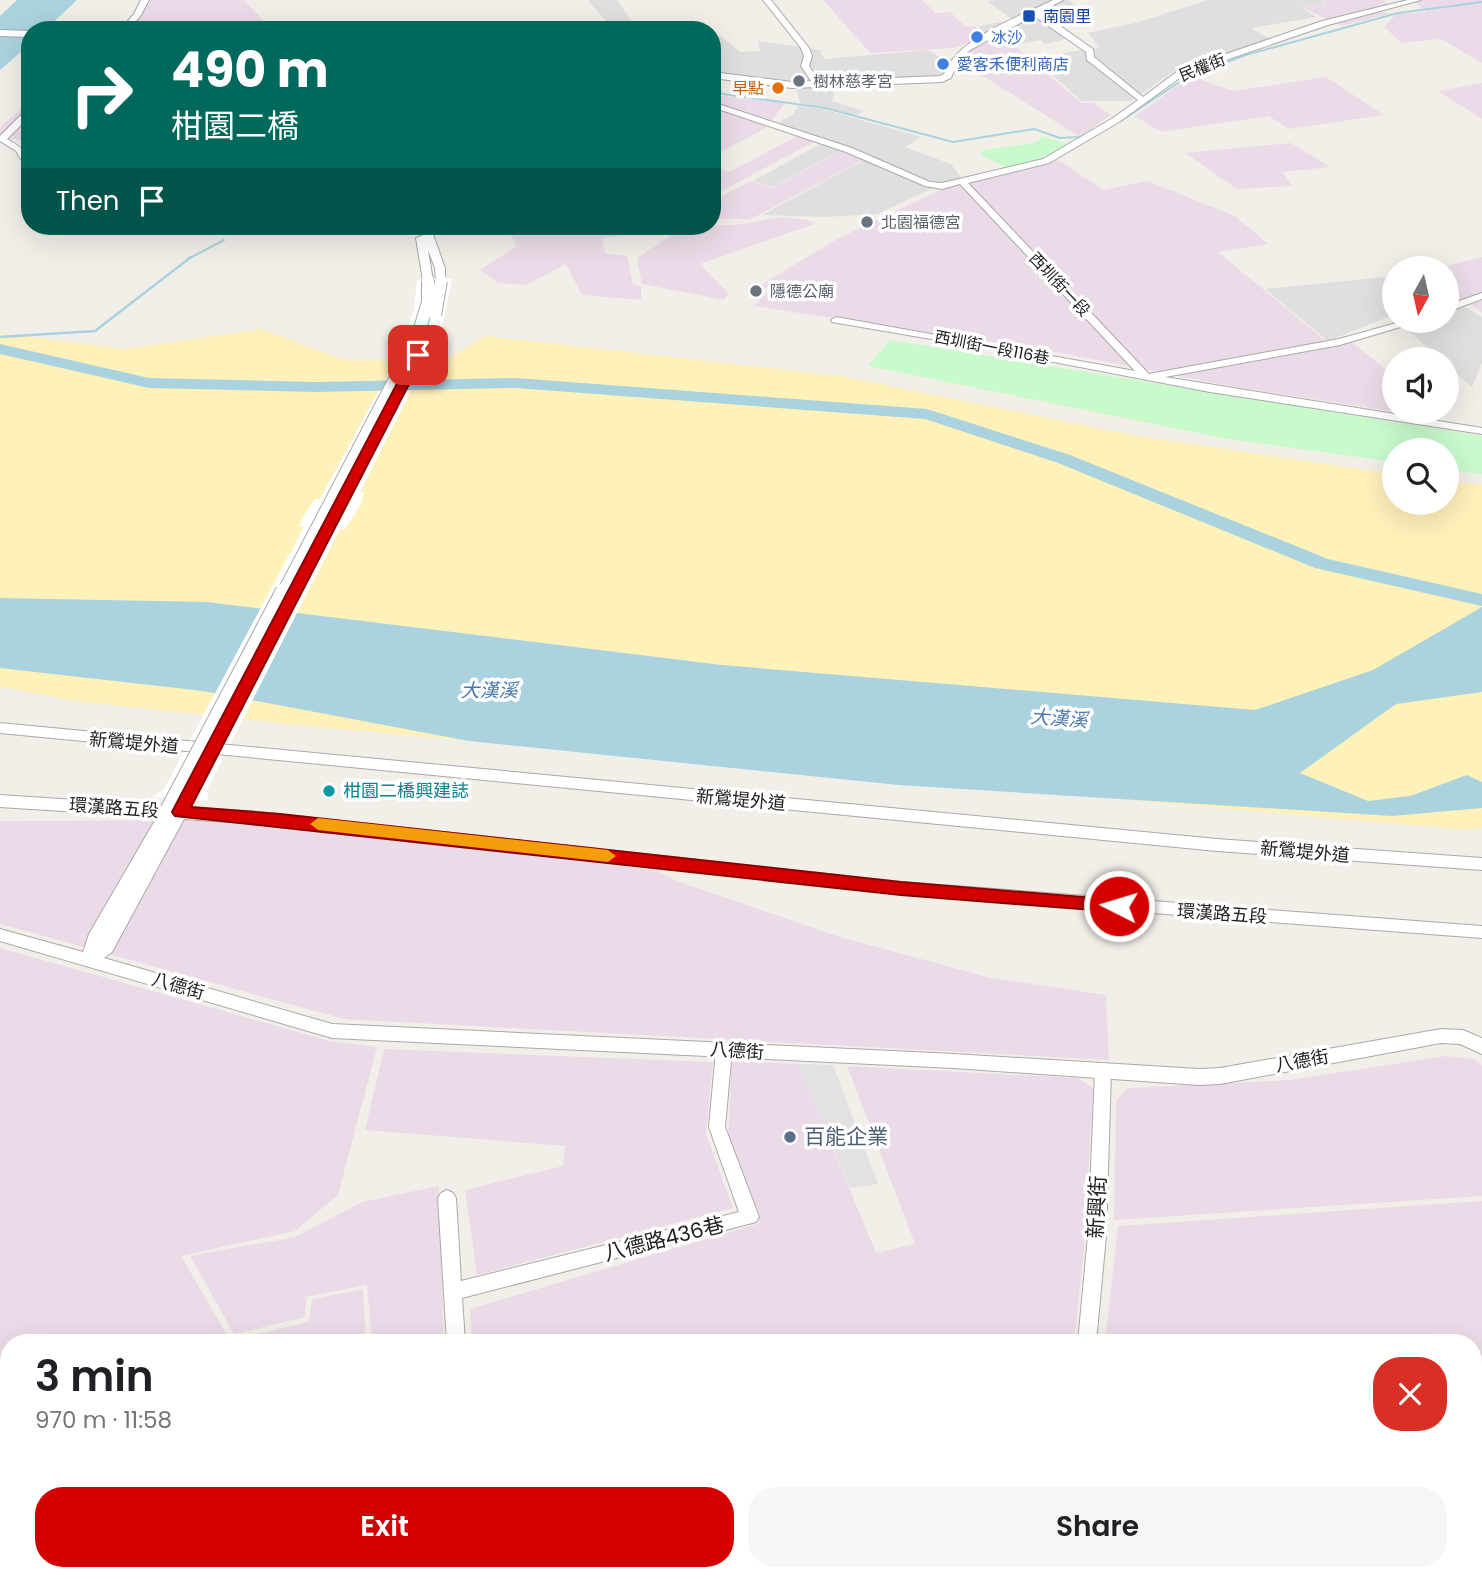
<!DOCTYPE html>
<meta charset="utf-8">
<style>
:root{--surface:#fff;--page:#f6f6f6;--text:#202124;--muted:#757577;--accent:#d40000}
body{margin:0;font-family:Poppins,"Noto Sans TC",sans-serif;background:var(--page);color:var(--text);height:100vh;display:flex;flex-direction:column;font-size:26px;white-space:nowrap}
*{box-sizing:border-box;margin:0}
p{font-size:23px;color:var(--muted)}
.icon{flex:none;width:38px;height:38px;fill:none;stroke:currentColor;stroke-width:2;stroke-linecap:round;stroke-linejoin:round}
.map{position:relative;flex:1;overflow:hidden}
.side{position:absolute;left:0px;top:1334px;width:1482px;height:247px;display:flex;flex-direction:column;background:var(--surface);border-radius:28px 28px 0 0;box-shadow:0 7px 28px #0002}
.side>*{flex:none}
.hud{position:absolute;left:21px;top:21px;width:700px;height:214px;border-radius:28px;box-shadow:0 7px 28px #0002;background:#00695c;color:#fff;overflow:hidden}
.needle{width:46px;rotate:188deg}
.tools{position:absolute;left:1382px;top:256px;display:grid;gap:14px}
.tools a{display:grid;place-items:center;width:77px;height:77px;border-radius:50%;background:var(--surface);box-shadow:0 7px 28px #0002;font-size:35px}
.pin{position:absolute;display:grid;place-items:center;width:60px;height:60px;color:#fff;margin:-30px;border-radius:14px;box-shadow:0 4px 10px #0006}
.me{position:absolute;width:77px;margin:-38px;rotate:275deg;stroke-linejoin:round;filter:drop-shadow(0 0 5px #0008)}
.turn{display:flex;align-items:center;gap:24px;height:147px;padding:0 35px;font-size:32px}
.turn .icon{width:91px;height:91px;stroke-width:2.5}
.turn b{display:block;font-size:49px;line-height:60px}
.then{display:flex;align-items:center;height:66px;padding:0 35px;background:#0003;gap:14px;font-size:26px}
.round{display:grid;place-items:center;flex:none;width:74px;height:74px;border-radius:28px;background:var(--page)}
.overview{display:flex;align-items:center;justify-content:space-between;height:119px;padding:0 35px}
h1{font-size:42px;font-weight:600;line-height:52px}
.cta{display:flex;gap:14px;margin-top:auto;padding:14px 35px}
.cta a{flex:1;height:80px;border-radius:28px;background:var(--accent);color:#fff;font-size:28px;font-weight:600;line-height:80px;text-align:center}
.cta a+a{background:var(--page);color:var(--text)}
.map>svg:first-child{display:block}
.residential{fill:#e0dfdf}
.industrial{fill:#ebdbe8}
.sand{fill:#fff1ba}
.park{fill:#c8facc}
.parking{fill:#e2e2e2}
.water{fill:#aad3df}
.pier{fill:#fff}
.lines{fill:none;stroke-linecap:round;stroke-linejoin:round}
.stream-far1{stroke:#aad3df;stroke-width:2}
.stream{stroke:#aad3df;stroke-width:2.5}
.river{fill:#aad3df;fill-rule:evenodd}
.minor-casing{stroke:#a9a9a9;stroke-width:2}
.tertiary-casing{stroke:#a9a9a9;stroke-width:2}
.minor{fill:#fff;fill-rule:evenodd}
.tertiary{fill:#fff;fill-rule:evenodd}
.tertiary-bridge-far1-casing{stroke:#a9a9a9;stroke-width:14;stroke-linecap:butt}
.tertiary-bridge-casing{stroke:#a9a9a9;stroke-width:18;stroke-linecap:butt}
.tertiary-bridge-far1{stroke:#fff;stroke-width:12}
.tertiary-bridge{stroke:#fff;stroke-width:16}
.route{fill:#d40000;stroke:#8a0000;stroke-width:2}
.slow{fill:#f59e0b}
.transit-dot{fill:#1a4fb4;stroke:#fff;stroke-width:2.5}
.shop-dot{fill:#3f7fe0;stroke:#fff;stroke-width:2.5}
.worship-dot{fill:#6b7280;stroke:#fff;stroke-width:2.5}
.food-dot{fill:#e8710a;stroke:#fff;stroke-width:2.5}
.culture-dot{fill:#0f9aa8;stroke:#fff;stroke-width:2.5}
.service-dot{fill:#5c6f8a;stroke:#fff;stroke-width:2.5}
.labels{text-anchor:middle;stroke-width:7;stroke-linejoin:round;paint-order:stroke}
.far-transit-label{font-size:16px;fill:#164399;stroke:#fff;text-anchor:start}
.far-shop-label{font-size:16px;fill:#366cbe;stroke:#fff;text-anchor:start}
.far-street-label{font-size:16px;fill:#222;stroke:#fff}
.far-worship-label{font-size:16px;fill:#5b616d;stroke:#fff;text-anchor:start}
.far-food-label{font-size:16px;fill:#c56008;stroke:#fff;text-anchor:end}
.street-label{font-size:18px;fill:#222;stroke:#fff}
.culture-label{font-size:18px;fill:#0d838f;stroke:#fff;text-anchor:start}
.water-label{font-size:19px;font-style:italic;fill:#4a7aab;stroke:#fff}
.near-service-label{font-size:21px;fill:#4e5e75;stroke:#fff;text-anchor:start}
.near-street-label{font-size:21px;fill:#222;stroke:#fff}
</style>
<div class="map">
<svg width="1482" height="1579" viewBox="0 0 1482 1579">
<rect width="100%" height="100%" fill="#f2efe9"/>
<g class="residential">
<polygon points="588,0 617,0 634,25 611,27"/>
<polygon points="998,0 1069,0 1080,9 1061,27 1066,39 1045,44 1041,40 1018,44 1006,35 986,35 978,26 1013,20 987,1"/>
<polygon points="1208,0 1321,0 1325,4 1300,7 1317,17 1251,28 1270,39 1174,71 1132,101 1081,101 1046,69 1069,66 1057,54 1100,47 1088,33 1135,23"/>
<polygon points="702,21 740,52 760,51 758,41 820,50 824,59 928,50 946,61 942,73 934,78 781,82 712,72 712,30 643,30"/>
<polygon points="836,86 832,101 864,111 857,115 800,103 796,87"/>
<polygon points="798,106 822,109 921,137 905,147 951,164 962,179 942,183 927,181 785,127 779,122 793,114"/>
<polygon points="822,143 842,150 772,187 753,181"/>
<polygon points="866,159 936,187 877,214 824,217 762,215"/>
<polygon points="1395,276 1395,318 1391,316 1328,341 1265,289"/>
<polygon points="1447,296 1482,317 1482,363 1472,387 1447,365 1447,359 1440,359 1397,320 1447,320"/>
<polygon points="381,1572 457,1572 458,1579 381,1579"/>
</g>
<g class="industrial">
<polygon points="148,0 244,0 273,30 123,30"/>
<polygon points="823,0 922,0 936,13 950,12 966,27 975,26 985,37 954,48 870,53"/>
<polygon points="1322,0 1382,0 1389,4 1377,9 1389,14 1341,26 1301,7 1326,4"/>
<polygon points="1412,0 1482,0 1482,63 1441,39 1402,43 1384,27 1396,14 1427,12"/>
<polygon points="1004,36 1081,103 1093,103 1111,115 1080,137 959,61 972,49"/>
<polygon points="1191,76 1233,91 1326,77 1384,115 1288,129 1269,116 1161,132 1135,116"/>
<polygon points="1482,83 1482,119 1438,91"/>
<polygon points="714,95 785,103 767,127 712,157 712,96"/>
<polygon points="30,102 28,141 0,137 0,127"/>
<polygon points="799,135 816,141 712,196 712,165 730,172"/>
<polygon points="1291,143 1330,167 1282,172 1292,186 1237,189 1185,153"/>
<polygon points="843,150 865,159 751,219 712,219 712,201 751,181 772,188"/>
<polygon points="1057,159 1103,190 1148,181 1235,216 1268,244 1218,252 1333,347 1352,342 1395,377 1395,411 1421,411 1421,416 1224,385 1061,353 754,306 769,290 761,285 837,239 942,189"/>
<polygon points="782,217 808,220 814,224 700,264 729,294 723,300 642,284 637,258 685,226 736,225"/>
<polygon points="506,226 516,226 508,228 632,226 634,234 602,238 605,253 627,256 633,284 641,287 641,300 582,295 566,264 526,285 498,283 480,270 517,246"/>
<polygon points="1482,257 1482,312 1447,291 1447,268 1438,268"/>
<polygon points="218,820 655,870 677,881 840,937 991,978 1106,995 1109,1060 344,1019 0,924 0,821"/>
<polygon points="0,948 330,1041 377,1047 338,1195 295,1231 181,1256 230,1340 309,1322 312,1299 363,1289 366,1342 9,1342 9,1572 381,1572 381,1579 0,1579"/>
<polygon points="384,1049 713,1062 706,1134 733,1208 477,1275 465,1190 563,1166 565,1146 365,1130"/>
<polygon points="1446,1056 1474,1059 1482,1065 1482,1196 1114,1220 1116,1100 1128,1088 1290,1080"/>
<polygon points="732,1061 798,1064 876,1253 915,1244 847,1066 1077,1078 1093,1088 1084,1250 1074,1342 472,1342 470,1309 760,1223 728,1134"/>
<polygon points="439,1186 444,1342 372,1342 367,1285 306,1297 305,1317 234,1334 190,1256 295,1237 362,1202"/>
<polygon points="1482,1201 1482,1403 1474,1407 1474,1342 1105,1342 1118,1226"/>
<polygon points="1482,1412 1482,1579 1218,1579 1238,1572 1474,1572 1474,1416"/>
<polygon points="479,1572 1049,1572 1048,1579 479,1579"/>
<polygon points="1079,1572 1231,1572 1211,1579 1078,1579"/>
</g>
<polygon class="sand" points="261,329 345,360 444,361 485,336 841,376 1132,435 1395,474 1395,502 1447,502 1447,481 1482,485 1482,828 1465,830 315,727 76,701 0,687 0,333 125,349"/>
<g class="park">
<polygon points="1041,136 1068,144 1038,159 1006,167 981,155 983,150 1034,143 1040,140"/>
<polygon points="890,340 1482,436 1482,474 1447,470 1447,450 1395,450 1395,462 1228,439 868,366"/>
</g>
<polygon class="parking" points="798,1064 833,1065 878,1184 850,1188"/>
<g class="water">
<polygon points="17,0 77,0 45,30 30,30 30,44 0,70 0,16"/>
<polygon points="0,598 207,602 722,665 1255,710 1373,670 1482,607 1482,692 1396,704 1300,773 1368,801 1410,796 1467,775 1482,782 1482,808 1392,816 898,785 469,741 203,691 0,668"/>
</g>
<polygon class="pier" points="452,279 441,331 360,492 364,493 361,504 345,529 340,529 207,789 208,801 153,797 164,789 304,527 299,526 304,515 315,499 320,499 398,355 414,309 417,280"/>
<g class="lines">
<g class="stream-far1">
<polyline points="712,86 723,94 825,108 953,142 1034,129 1060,138 1079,137"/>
<polyline points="1121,121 1187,77 1246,55 1398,13 1482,2"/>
<polyline points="188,259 224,240"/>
</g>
<polyline class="stream" points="0,337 95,331 191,257"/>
<polygon class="river" points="0,344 149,378 316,382 516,378 927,409 1070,455 1328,559 1482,594 1482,606 1315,568 1058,463 925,419 516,388 316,392 149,388 0,354"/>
<defs>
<g id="minor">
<polygon points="141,0 149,0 141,15 128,30 120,30 134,14"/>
<polygon points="763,0 771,0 809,48 812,56 809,66 822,85 821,87 815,87 801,66 804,56 801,48"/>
<polygon points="1408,0 1421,0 1328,25 1185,74 1119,122 1049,163 968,183 1149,374 1339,339 1407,320 1424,320 1340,345 1165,377 1482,428 1482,434 1210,392 966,345 832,322 831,320 836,317 1135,371 960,184 942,189 925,186 846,152 712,107 712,102 852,148 930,182 942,183 1043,159 1113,118 1138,100 1087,60 1086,52 1034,16 1034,12 1040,12 1093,49 1094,57 1143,97 1179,70 1322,21"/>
<path d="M 27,109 L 30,109 L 30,116 L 7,139 C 21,147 30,153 30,170 L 27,169 L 16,151 L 0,141 L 0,136 Z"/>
<polygon points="1482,293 1482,299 1447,312 1447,305"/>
<polygon points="724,1044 730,1045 732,1050 725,1127 759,1217 756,1222 462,1298 465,1342 447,1342 438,1198 441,1193 447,1190 453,1193 456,1198 461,1281 739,1212 709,1127 716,1050 718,1045"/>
<polygon points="1103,1064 1109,1066 1111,1071 1106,1236 1096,1342 1078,1342 1088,1236 1095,1071 1097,1066"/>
<polygon points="1053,1572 1073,1572 1072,1579 1052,1579"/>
</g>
<g id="tertiary">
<path d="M 1053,0 L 1063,0 L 970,50 L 957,63 L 951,78 L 942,82 L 792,88 L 712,78 L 712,72 L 792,82 L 940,76 L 944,74 C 957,38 1019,17 1053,0 Z"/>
<polygon points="0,30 30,31 30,37 0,36"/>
<polygon points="420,226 430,226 445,268 445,283 436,281 435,268 428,250 433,281 428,284 423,281 416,238 423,235"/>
<polygon points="0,723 1217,839 1482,858 1482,870 1217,851 0,733"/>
<polygon points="0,795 259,812 901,882 1482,926 1482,938 901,894 259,824 184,819 112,952 104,958 332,1024 954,1054 1199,1069 1220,1068 1441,1029 1463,1030 1482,1038 1482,1054 1460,1044 1441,1043 1220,1084 1199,1085 954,1068 332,1038 0,941 0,929 83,952 89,934 157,817 0,807"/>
</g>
</defs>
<use href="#minor" class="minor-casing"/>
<use href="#tertiary" class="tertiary-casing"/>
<use href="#minor" class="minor"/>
<use href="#tertiary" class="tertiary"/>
<defs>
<g id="tertiary-bridge-far1">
<polyline points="435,315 441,281"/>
<polyline points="283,593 418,335 428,302 428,281"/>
</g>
<polyline id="tertiary-bridge" points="168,811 284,591"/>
</defs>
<use href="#tertiary-bridge-far1" class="tertiary-bridge-far1-casing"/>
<use href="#tertiary-bridge" class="tertiary-bridge-casing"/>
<use href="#tertiary-bridge-far1" class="tertiary-bridge-far1"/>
<use href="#tertiary-bridge" class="tertiary-bridge"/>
</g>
<polygon class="route" points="418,351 424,355 191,807 280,814 901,882 1119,900 1125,902 1128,906 1125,911 1119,912 901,895 175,816 172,812 412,355"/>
<polygon class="slow" points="318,818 608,850 616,856 608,862 318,830 310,824"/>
<rect class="transit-dot" x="1022" y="9" width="14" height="14" rx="3.5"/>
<g class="shop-dot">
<circle cx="977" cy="37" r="7"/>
<circle cx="943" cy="64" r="7"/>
</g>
<g class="worship-dot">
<circle cx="799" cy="81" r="7"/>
<circle cx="867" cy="222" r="7"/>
<circle cx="756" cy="291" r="7"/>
</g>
<circle class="food-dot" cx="778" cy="88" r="7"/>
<circle class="culture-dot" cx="329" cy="791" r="7"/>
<circle class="service-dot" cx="790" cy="1137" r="7"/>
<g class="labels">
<g class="far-transit-label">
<text x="1043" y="22">南園里</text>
</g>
<g class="far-shop-label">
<text x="991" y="43">冰沙</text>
<text x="957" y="70">愛客禾便利商店</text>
</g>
<g class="far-street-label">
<text transform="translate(1202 67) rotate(-22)" y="6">民權街</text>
<text transform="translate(1060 284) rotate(47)" y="6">西圳街一段</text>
<text transform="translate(992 347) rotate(11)" y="6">西圳街一段116巷</text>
</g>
<g class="far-worship-label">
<text x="813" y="87">樹林慈孝宮</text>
<text x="881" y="228">北園福德宮</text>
<text x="770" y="297">隱德公廟</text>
</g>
<g class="far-food-label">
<text x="764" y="94">早點</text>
</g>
<g class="street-label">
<text transform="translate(134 743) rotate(5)" y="6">新鶯堤外道</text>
<text transform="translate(741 800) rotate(5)" y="6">新鶯堤外道</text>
<text transform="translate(114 808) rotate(4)" y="6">環漢路五段</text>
<text transform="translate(1305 852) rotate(5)" y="6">新鶯堤外道</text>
<text transform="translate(1222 914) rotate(4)" y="6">環漢路五段</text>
<text transform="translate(178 986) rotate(16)" y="6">八德街</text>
<text transform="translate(737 1051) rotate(4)" y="6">八德街</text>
<text transform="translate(1302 1061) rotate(-10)" y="6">八德街</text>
</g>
<g class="culture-label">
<text x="343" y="797">柑園二橋興建誌</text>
</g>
<g class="water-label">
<text x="489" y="697">大漢溪</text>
<text transform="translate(1059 718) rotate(4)" y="7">大漢溪</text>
</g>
<g class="near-service-label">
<text x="804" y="1144">百能企業</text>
</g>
<g class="near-street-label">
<text transform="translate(1097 1207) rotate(-87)" y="7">新興街</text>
<text transform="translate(664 1239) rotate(-14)" y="7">八德路436巷</text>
</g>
</g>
</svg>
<div class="tools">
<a><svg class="needle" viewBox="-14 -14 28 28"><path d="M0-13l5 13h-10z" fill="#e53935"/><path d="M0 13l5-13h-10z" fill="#757577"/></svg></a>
<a><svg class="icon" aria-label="sound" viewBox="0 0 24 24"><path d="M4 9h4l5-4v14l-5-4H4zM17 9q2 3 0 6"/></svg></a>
<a><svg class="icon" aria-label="search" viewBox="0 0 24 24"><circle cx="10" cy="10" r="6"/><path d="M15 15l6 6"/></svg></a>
</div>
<div class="pin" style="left:418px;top:355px;background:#d93025"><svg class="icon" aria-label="arrive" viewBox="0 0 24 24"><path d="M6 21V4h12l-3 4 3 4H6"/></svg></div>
<svg class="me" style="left:1119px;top:906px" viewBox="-20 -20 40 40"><circle r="17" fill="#d40000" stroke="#fff" stroke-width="3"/><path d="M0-11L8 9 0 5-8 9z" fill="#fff"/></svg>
<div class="hud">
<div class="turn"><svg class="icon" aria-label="right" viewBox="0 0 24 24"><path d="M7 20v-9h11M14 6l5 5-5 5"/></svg><div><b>490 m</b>柑園二橋</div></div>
<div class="then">Then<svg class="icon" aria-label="arrive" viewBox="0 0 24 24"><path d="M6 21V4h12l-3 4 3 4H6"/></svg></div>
</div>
<section class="side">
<div class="overview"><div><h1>3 min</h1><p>970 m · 11:58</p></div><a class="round" style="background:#d93025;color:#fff"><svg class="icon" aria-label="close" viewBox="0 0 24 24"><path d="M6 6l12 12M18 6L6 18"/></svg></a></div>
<div class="cta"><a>Exit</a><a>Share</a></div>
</section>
</div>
